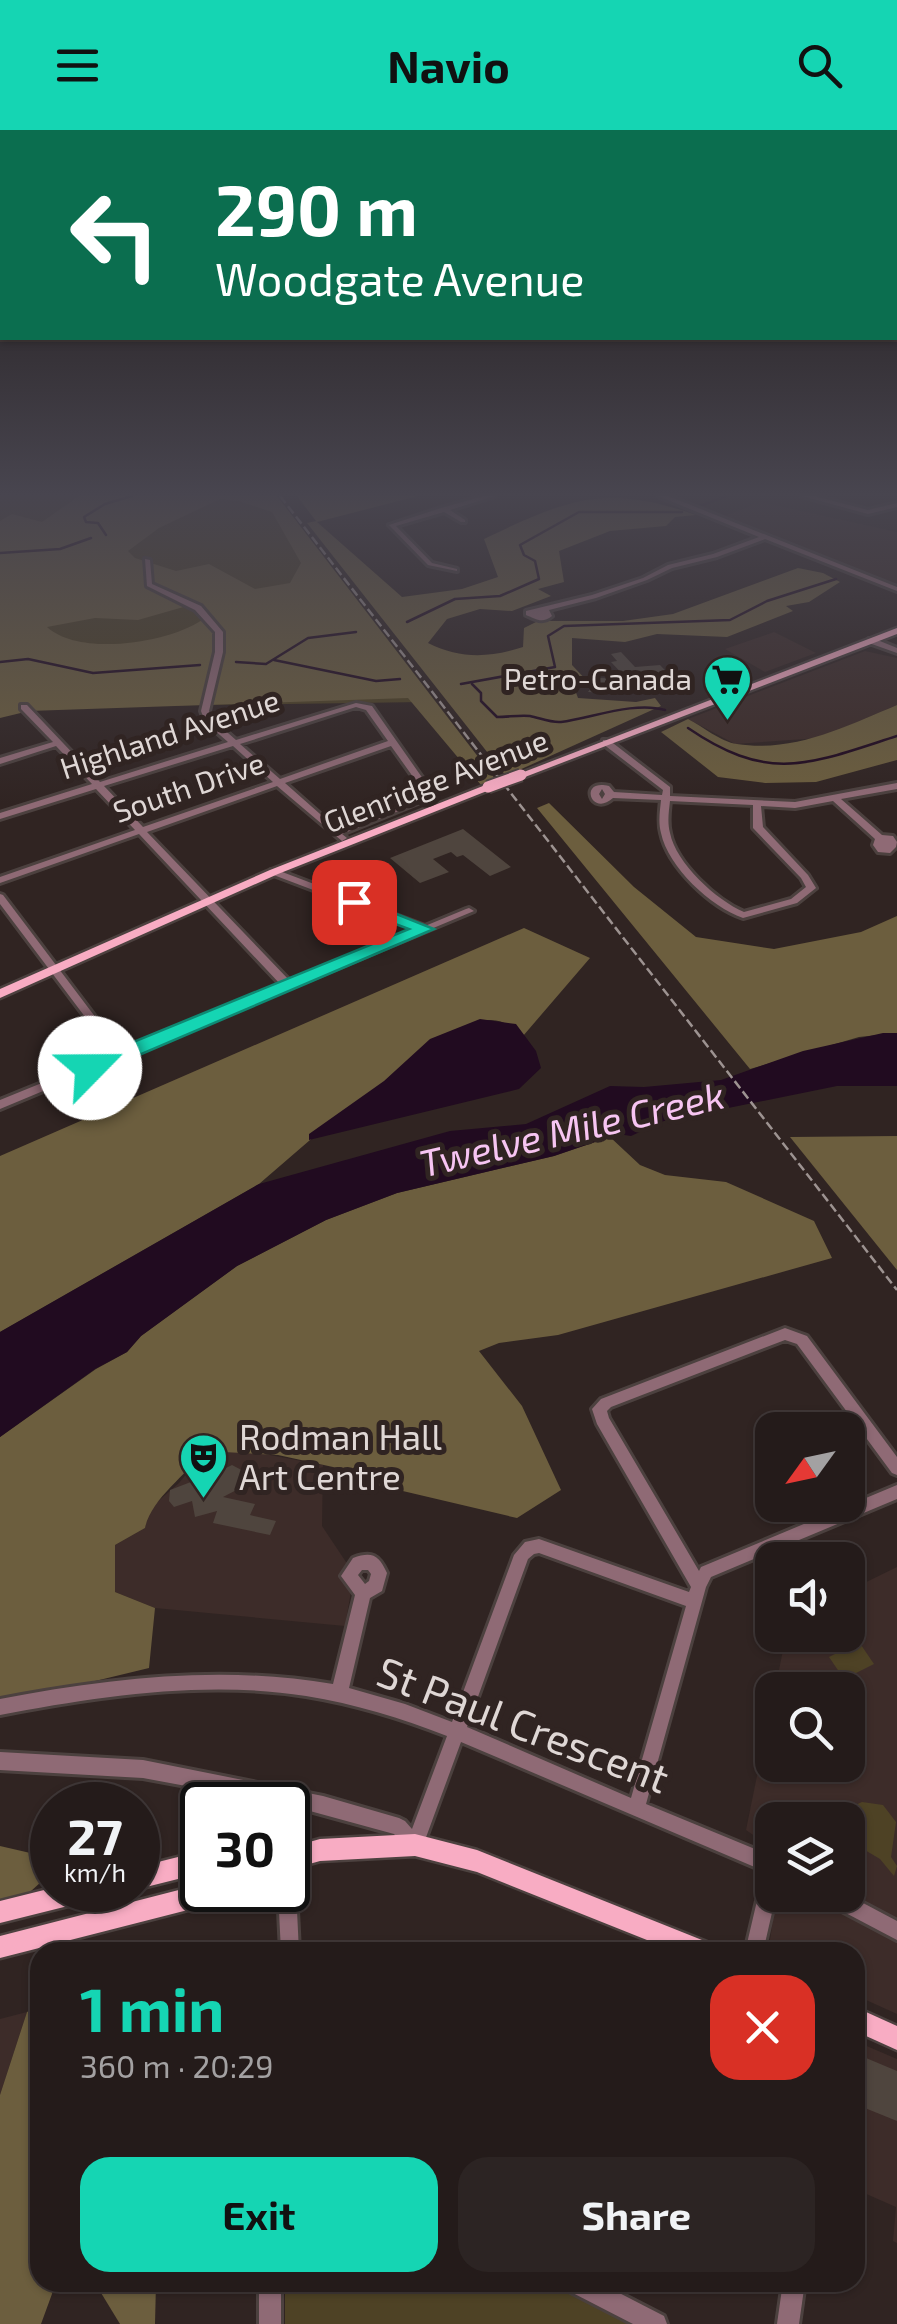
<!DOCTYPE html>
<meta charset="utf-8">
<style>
:root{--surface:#241b1a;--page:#2c2423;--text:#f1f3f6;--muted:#a3a1a2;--line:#413939;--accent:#15d5b3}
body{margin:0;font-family:"Exo 2",sans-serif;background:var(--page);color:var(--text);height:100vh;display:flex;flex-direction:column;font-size:38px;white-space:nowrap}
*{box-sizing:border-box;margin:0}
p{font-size:32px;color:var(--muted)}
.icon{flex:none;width:55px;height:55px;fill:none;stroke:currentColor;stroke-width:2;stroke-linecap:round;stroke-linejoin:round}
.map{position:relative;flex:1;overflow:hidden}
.side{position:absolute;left:30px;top:1812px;width:835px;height:350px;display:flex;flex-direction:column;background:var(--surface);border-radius:30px;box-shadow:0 2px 8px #0004,0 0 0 2px var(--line)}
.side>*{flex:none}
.top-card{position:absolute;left:0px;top:0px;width:898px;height:210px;box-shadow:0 2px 8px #0004,0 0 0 2px var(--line);background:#0b6e4f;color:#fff;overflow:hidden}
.needle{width:65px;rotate:237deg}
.fabs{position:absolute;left:755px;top:1282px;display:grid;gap:20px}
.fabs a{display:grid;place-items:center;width:110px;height:110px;border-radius:20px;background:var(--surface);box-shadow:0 2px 8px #0004,0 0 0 2px var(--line);font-size:50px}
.speed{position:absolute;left:30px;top:1652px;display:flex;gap:20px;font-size:50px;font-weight:700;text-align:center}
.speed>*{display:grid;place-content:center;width:130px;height:130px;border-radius:50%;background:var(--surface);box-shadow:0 2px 8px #0004,0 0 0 2px var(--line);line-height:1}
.speed small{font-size:25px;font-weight:400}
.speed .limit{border:5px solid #111;border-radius:15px;background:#fff;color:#111}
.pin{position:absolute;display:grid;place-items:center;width:85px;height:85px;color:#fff;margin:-42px;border-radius:20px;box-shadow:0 5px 15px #0006}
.me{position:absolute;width:110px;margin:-55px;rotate:67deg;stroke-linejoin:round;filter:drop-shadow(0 0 8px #0008)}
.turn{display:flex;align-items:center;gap:35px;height:210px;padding:0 50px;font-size:45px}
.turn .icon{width:130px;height:130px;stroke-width:2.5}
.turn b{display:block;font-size:70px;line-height:85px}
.round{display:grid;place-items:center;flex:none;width:105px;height:105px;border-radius:30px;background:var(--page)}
.headline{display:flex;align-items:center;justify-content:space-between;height:170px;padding:0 50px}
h1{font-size:60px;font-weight:700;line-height:75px;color:var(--accent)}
.button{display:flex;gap:20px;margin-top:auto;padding:20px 50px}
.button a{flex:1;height:115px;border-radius:30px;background:var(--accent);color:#111;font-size:40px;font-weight:700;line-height:115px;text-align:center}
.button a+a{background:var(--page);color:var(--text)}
header{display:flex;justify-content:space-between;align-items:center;height:130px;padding:0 50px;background:var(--accent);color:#111;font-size:45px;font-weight:700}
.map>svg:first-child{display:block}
.built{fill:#3d2c29}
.green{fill:#4e4225}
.forest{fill:#6c5e3e;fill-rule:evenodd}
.water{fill:#210b20}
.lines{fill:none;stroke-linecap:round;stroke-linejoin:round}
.stream{stroke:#210b20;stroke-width:2.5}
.building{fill:#4f453e}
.minor-casing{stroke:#4c413f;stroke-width:6}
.major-casing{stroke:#4c413f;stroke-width:5}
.minor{fill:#8f6a75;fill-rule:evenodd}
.major{fill:#f8acc3;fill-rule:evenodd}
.rail{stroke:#9d9391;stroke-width:2.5;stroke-dasharray:9 4;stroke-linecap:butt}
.major-bridge-casing{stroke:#4c413f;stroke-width:15;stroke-linecap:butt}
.major-bridge{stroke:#f8acc3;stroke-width:11}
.route{fill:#15d5b3;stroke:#0e8a74;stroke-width:2.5}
.labels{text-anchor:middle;stroke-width:10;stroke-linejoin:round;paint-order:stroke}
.far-poi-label{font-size:30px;fill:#dfd7d5;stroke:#302422;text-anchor:end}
.far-street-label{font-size:30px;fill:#dfd7d5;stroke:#302422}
.poi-label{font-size:35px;fill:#dfd7d5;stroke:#302422;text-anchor:start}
.water-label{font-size:38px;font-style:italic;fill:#f7c5f2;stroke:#302422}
.near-street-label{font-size:42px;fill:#dfd7d5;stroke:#302422}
</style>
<header><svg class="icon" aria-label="menu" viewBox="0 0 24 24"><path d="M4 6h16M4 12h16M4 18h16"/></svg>Navio<svg class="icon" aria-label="search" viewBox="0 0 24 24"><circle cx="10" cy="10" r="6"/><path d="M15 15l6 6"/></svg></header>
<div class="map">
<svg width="897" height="2194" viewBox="0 0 897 2194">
<rect width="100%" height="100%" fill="#302422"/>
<g class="built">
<polygon points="761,372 897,402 897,454 724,386"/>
<polygon points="774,502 816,523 765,542 725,519"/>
<polygon points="865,521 897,528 897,575 820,608 735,614 688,589"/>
<polygon points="243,1320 323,1335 322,1396 354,1444 345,1496 155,1478 115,1462 115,1415 145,1398 149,1379 179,1353 205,1321"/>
<polygon points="897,1437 897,1884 855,1865 855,1822 768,1822 777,1765 848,1765 848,1690 772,1690 772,1718 746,1700 772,1572 772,1635 848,1635 848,1560 775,1560 786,1505 848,1505 848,1461"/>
<polygon points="27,1882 0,1965 0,1889"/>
<polygon points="855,1911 897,1929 897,2113 893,2111 896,2077 855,2059"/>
</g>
<g class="green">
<polygon points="0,366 261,366 423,572 139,576 0,570"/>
<polygon points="859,1512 874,1534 844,1549 829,1527"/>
<polygon points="862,1672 883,1675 896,1692 891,1727 897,1736 894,1746 880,1729 848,1710 848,1690 844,1689 849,1678"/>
<polygon points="285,2152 553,2153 633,2194 285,2194"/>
</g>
<g class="forest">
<path d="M 79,366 L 277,366 L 496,650 L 481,655 L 408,568 L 29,581 L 0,588 L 0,391 L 12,384 L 42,392 ZM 220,369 L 239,371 L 272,382 L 301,433 L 290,453 L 255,459 L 209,434 L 176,441 L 135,428 L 128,421 L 159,398 ZM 187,476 L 203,483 L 202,490 C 168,513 80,527 47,497 L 95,488 L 138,490 Z"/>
<path d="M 297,366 L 418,366 L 317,392 L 402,467 L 462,459 L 498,447 L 484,409 C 567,369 606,353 696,385 L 675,387 L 666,396 L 610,401 L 559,421 L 564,452 L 538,459 L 551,466 L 512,481 L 480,479 L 447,489 L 428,513 C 460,529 489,528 523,517 L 524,498 L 538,491 L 623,491 L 673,484 L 798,438 L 823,443 L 840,452 L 809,472 L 786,476 L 793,481 L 727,507 L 657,504 L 625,512 L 572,508 L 572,535 L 587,551 L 575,560 L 578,568 L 636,572 L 655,568 L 661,576 L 506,646 L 307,393 L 316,391 Z"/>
<path d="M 897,575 L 897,630 L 816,652 L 765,653 L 718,647 L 661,602 L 688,589 C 702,596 721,612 737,614 C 794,623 847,596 897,575 Z"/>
<polygon points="549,673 634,757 696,807 774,819 861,802 897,786 897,903 859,907 750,939 537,678"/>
<path d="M 524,798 L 590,828 L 523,906 C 510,894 497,886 479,892 L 339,985 L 259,1054 L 0,1202 L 0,1026 Z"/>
<polygon points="897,1006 897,1140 790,1007"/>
<path d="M 610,1007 L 640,1035 L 665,1045 L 726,1052 L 814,1091 L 832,1128 L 558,1205 L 499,1213 L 479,1221 L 522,1276 L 561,1360 L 517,1388 L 373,1354 L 365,1344 L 278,1325 L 205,1321 C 186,1345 151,1369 145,1398 L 115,1415 L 115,1462 L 155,1478 L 149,1538 L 0,1574 L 0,1307 L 96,1239 L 127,1222 L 141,1206 L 237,1136 L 326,1090 L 397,1063 L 554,1026 Z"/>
<polygon points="0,1716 52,1728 52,1742 20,1771 0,1769"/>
<polygon points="40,1875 40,2152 56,2153 41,2194 0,2194 0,1965 27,1882"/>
<polygon points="95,2153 156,2153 155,2194 120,2194"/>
</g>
<g class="water">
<polygon points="480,889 516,894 536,921 541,938 519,959 309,1010 309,1004 384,951 430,909"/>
<polygon points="883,903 897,903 897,956 837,956 664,991 631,1006 618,1004 554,1026 397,1063 326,1090 237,1136 141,1206 127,1222 95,1239 0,1307 0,1202 259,1054 450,1001 526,994 610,956 644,957 721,950 803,921"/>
</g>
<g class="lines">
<g class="stream">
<polyline points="697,377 727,366"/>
<polyline points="106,405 98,393 86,392 84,387 105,374 132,366"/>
<polyline points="0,423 60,419 91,408"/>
<polyline points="407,492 455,469 500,466 539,449 535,431 524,425 520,415 579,382 682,382"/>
<polyline points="274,530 376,551 400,549"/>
<polyline points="0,532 28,529 93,543 200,535"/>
<polyline points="236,532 266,534 308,508 356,502"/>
<polyline points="461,554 555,537 548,506 564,496 730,490 767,471 836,449"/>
<path d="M 472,554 L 481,563 L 481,571 L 497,587 C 508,587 519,585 530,586 C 540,588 551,593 561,592 C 592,588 634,571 665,580"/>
<path d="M 688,598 C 770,654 810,634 897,606"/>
</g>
</g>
<g class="building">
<polygon points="621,522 635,537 660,535 675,551 630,559 633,563 624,564 588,562 599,548 627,549 611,532 617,531 611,524"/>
<polygon points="463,699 511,737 490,746 463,725 457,727 451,722 433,729 449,742 420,753 390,728"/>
<polygon points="232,1335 251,1345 248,1354 223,1367 255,1374 250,1385 276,1391 270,1405 213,1393 217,1381 195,1387 192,1371 174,1377 169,1371 170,1360 196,1350 204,1358 213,1336 224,1339"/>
<polygon points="866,1928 897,1941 897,1991 860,1976"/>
</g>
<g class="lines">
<defs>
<g id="minor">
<polygon points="484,366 495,366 450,380 465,390 465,392 461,392 444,382 396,396 432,433 457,439 457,441 428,435 389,395 441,378"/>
<path d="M 658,366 L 668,366 L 897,457 L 897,461 L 765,409 L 717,427 L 672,438 L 647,450 L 596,468 L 549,480 L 552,486 C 542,494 536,489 526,485 L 526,481 L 592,465 L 643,448 L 668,435 L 713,424 L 759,407 Z"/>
<polygon points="802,366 814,366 868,380 897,373 897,377 868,384"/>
<path d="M 145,429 L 150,430 L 152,454 L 201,476 L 223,502 L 223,522 L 209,581 L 212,589 L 236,610 L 356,573 L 372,576 L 435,666 L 342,704 L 347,708 L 342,711 L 277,656 L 147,702 L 290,851 L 416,799 L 271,744 L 271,740 L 277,740 L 425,796 L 466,779 L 469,778 L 474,781 L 0,979 L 0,970 L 113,924 L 0,774 L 0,764 L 3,765 L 121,921 L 281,855 L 139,704 L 0,753 L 0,747 L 135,700 L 96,659 L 0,689 L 0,683 L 92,654 L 56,616 L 0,634 L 0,628 L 53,612 L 21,579 L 21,575 L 27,575 L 100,652 L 228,612 L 205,592 L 201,581 L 215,522 L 215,502 L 195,480 L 147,456 ZM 356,577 L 366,580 L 388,611 L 280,649 L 240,614 ZM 233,616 L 273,652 L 143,697 L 104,656 ZM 391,616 L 426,665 L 337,699 L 285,653 Z"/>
<polygon points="869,509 875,509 897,518 897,523 869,513"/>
<path d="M 603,610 L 609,610 L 670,657 L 670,666 L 795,672 L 897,653 L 897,659 L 841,669 L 882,705 L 893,706 L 897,712 L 896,717 L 890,723 L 878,722 L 873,715 L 875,709 L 833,671 L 795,678 L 761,676 L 763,697 L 808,745 L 816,758 L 797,773 L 743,788 C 711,777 668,737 661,703 C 658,692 660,681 661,670 L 613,668 C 591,688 578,648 609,656 L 614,662 L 662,665 L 663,660 L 603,614 ZM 602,659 L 605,664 L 602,669 L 599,664 ZM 670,671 L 753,675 L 753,698 L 801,748 L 806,757 L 791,769 L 744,782 C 716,770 676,733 670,703 C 667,692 669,681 670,671 Z"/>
<path d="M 785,1198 L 807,1206 L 897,1327 L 897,1345 L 892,1343 L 797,1214 L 785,1210 L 611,1277 L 607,1281 L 609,1288 L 699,1441 L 701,1437 L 897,1355 L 897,1369 L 711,1447 L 706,1457 L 646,1674 L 772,1726 L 772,1765 L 776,1765 L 763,1822 L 745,1822 L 764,1741 L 461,1612 L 421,1721 L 415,1724 L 409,1721 L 394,1704 L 288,1675 L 143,1648 L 0,1640 L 0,1622 L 143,1630 L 323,1666 L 399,1688 L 405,1691 L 412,1699 L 447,1606 C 401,1588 355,1574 306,1566 C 206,1550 99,1566 0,1585 L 0,1569 C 110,1548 222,1535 333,1554 L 355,1465 L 341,1446 L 353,1428 C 372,1421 379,1425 387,1443 L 382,1461 L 370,1468 L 349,1558 L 405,1574 L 452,1592 L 514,1425 L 525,1412 L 539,1409 L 689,1462 L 691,1457 L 597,1294 L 592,1279 L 601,1269 ZM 539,1423 L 686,1476 L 631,1668 L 467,1597 L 528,1429 L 534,1424 ZM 362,1440 L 368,1440 L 371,1444 L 369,1451 L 365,1454 L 358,1445 Z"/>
<polygon points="288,1751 293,1754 296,1760 299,1822 281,1822 278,1760 288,1760"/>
<polygon points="820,1765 848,1765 897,1791 897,1810 823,1771"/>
<rect x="259" y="2152" width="22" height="42"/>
<polygon points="564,2152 598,2152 664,2186 667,2194 633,2194 567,2160"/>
<polygon points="783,2152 805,2152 799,2194 777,2194"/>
</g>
<g id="major">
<polygon points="897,498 897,504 525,647 516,645"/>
<polygon points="488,654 493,657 492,659 278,744 0,868 0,859 270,740"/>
<polygon points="415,1704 477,1720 712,1814 715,1822 677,1822 477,1742 415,1726 320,1731 288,1740 288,1718 320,1709"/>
<polygon points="202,1721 202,1743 138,1759 138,1737"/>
<polygon points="202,1754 202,1760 234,1760 231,1768 223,1771 0,1828 0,1806"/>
<polygon points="52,1758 52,1760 99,1760 96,1768 88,1771 0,1793 0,1771"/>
<polygon points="855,1877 897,1896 897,1920 855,1901"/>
</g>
</defs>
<use href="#minor" class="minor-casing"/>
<use href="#major" class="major-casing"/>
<use href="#minor" class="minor"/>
<use href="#major" class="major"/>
<polyline class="rail" points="280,366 897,1160"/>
<defs>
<polyline id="major-bridge" points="488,657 521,645"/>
</defs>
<use href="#major-bridge" class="major-bridge-casing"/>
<use href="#major-bridge" class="major-bridge"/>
</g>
<linearGradient id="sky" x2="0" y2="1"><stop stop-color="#1a1413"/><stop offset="0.54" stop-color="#48454f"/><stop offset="1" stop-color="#48454f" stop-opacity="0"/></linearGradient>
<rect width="897" height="674" fill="url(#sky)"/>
<polygon class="route" points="354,767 434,799 97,943 82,943 82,933 409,799 347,776 345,772"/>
<defs>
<symbol id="supermarket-pin" viewBox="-11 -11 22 30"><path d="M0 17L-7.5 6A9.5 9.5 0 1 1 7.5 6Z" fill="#15d5b3" stroke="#302422"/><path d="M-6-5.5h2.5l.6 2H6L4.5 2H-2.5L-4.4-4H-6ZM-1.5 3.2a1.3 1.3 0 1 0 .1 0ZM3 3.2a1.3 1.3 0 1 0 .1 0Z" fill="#111"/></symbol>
<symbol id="theatre-pin" viewBox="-11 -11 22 30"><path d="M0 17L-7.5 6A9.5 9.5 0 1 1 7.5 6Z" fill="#15d5b3" stroke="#302422"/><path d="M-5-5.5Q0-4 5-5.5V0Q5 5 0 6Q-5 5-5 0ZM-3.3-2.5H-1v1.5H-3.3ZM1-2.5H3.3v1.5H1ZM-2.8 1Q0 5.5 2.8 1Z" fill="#111"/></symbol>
</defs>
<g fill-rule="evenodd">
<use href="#supermarket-pin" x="700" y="522" width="55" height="75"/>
<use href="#theatre-pin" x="176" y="1300" width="55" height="75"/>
</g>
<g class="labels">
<g class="far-poi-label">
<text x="692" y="560">Petro-Canada</text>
</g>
<g class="far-street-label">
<text transform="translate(170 605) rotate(-18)" y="10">Highland Avenue</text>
<text transform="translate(436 652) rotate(-21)" y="10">Glenridge Avenue</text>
<text transform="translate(189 658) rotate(-19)" y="10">South Drive</text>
</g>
<g class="poi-label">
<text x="239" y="1320">Rodman Hall<tspan x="239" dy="40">Art Centre</tspan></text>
</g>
<g class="water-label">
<text transform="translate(572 1000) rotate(-13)" y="13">Twelve Mile Creek</text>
</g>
<g class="near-street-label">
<text transform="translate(523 1595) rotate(21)" y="15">St Paul Crescent</text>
</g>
</g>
</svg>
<div class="fabs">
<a><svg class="needle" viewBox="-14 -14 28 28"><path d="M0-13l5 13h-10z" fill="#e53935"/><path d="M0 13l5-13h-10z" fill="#a3a1a2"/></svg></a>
<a><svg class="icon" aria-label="sound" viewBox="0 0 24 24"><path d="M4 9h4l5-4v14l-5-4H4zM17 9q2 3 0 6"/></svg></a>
<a><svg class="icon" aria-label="search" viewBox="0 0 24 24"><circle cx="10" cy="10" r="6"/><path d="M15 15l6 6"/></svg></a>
<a><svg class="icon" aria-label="layers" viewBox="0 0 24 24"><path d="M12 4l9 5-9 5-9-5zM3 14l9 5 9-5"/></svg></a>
</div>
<div class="speed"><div>27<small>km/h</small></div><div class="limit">30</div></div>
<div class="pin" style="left:354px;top:772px;background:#d93025"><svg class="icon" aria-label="arrive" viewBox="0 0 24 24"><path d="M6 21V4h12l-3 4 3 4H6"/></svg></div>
<svg class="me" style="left:90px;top:938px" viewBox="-20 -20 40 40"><circle r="19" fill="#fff"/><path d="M0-13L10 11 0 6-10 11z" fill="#15d5b3"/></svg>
<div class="top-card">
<div class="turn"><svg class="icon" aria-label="left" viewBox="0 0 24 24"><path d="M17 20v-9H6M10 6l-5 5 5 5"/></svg><div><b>290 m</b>Woodgate Avenue</div></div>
</div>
<section class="side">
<div class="headline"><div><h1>1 min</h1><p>360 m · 20:29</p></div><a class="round" style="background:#d93025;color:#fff"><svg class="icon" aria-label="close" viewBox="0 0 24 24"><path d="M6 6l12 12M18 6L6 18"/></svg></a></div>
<div class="button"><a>Exit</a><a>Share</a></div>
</section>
</div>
